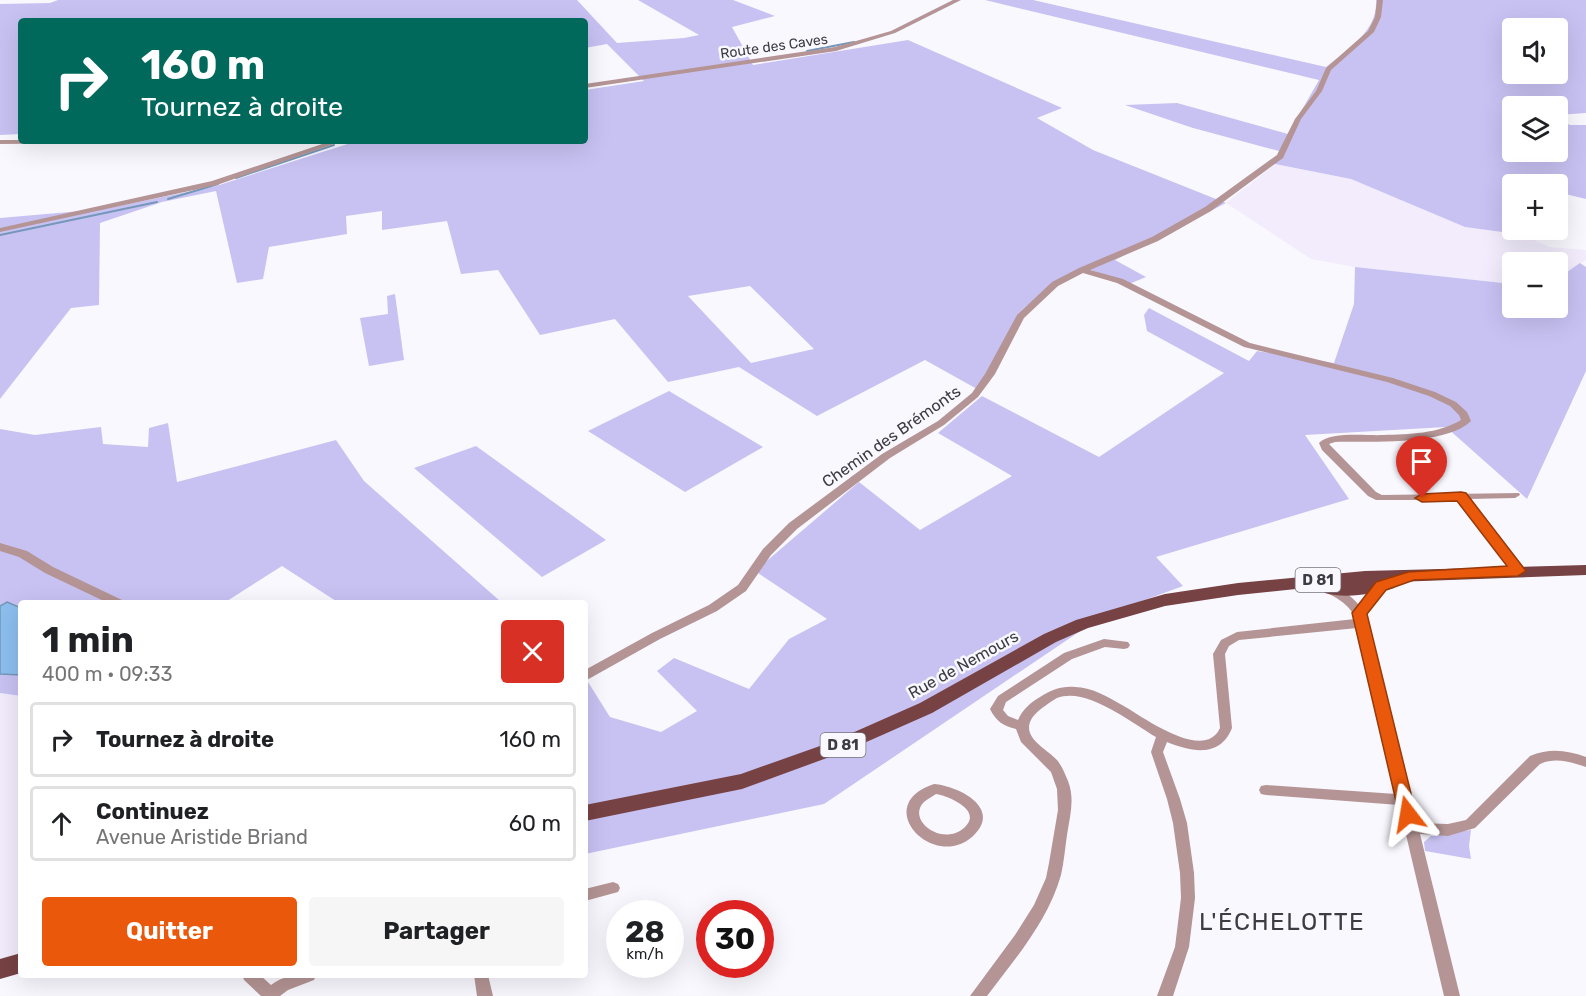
<!DOCTYPE html>
<html lang="fr">
<meta charset="utf-8">
<style>
:root{--surface:#fff;--page:#f6f6f6;--text:#202124;--muted:#757577;--line:#e0e0e0;--accent:#ea580c}
body{margin:0;font-family:Rubik,sans-serif;background:var(--page);color:var(--text);height:100vh;display:flex;flex-direction:column;font-size:22px;white-space:nowrap}
*{box-sizing:border-box;margin:0}
p{font-size:20px;color:var(--muted)}
.icon{flex:none;width:33px;height:33px;fill:none;stroke:currentColor;stroke-width:2;stroke-linecap:round;stroke-linejoin:round}
.map{position:relative;flex:1;overflow:hidden}
.details{position:absolute;left:18px;top:600px;width:570px;height:378px;display:flex;flex-direction:column;background:var(--surface);border-radius:6px;box-shadow:0 6px 24px #0002}
.details>*{flex:none}
.banner{position:absolute;left:18px;top:18px;width:570px;height:126px;border-radius:6px;box-shadow:0 6px 24px #0002;background:#00695c;color:#fff;overflow:hidden}
.controls{position:absolute;left:1502px;top:18px;display:grid;gap:12px}
.controls a{display:grid;place-items:center;width:66px;height:66px;border-radius:6px;background:var(--surface);box-shadow:0 6px 24px #0002;font-size:30px}
.speed{position:absolute;left:606px;top:900px;display:flex;gap:12px;font-size:30px;font-weight:700;text-align:center}
.speed>*{display:grid;place-content:center;width:78px;height:78px;border-radius:50%;background:var(--surface);box-shadow:0 6px 24px #0002;line-height:1}
.speed small{font-size:15px;font-weight:400}
.speed .limit{border:9px solid #d22;background:#fff;color:#111}
.pin{position:absolute;display:grid;place-items:center;width:51px;height:51px;color:#fff;margin:-62px -26px;border-radius:50% 50% 50% 0;rotate:-45deg;box-shadow:0 0 6px #0007}
.pin .icon{rotate:45deg}
.me{position:absolute;width:66px;margin:-33px;rotate:346deg;stroke-linejoin:round;filter:drop-shadow(0 0 4px #0008)}
.turn{display:flex;align-items:center;gap:21px;height:126px;padding:0 24px;font-size:27px}
.turn .icon{width:78px;height:78px;stroke-width:2.5}
.turn b{display:block;font-size:42px;line-height:51px}
.round{display:grid;place-items:center;flex:none;width:63px;height:63px;border-radius:6px;background:var(--page)}
.overview{display:flex;align-items:center;justify-content:space-between;height:102px;padding:0 24px}
h1{font-size:36px;font-weight:700;line-height:45px}
.button{display:flex;gap:12px;margin-top:auto;padding:12px 24px}
.button a{flex:1;height:69px;border-radius:6px;background:var(--accent);color:#fff;font-size:24px;font-weight:700;line-height:69px;text-align:center}
.button a+a{background:var(--page);color:var(--text)}
ul{padding:0;list-style:none}
li{display:flex;align-items:center;gap:18px;height:75px;margin:0 12px 9px;padding:0 12px;border:3px solid var(--line);border-radius:6px}
li div{flex:1}
li b{display:block;font-size:22px}
li em{font-style:normal}
.map>svg:first-child{display:block}
.industrial{fill:#f2ecfd}
.green{fill:#c8c2f3;fill-rule:evenodd}
.water{fill:#8cbeee;stroke:#7497ba;stroke-width:1.5}
.lines{fill:none;stroke-linecap:round;stroke-linejoin:round}
.stream{stroke:#7497ba;stroke-width:2}
.street{fill:#b49494;fill-rule:evenodd}
.primary{fill:#774243;fill-rule:evenodd}
.route{fill:#ea580c;stroke:#983908;stroke-width:1.5}
.labels{text-anchor:middle;stroke-width:5;stroke-linejoin:round;paint-order:stroke}
.far-street-label{font-size:14px;fill:#3c3c42;stroke:#f9f8ff}
.shield{fill:#f9f8ff;stroke:#75747b;stroke-width:1.5}
.shield-label{font-size:15px;font-weight:bold;fill:#3c3c42}
.street-label{font-size:16px;fill:#3c3c42;stroke:#f9f8ff}
.near-quarter-label{font-size:24px;letter-spacing:1.5px;fill:#3c3c42;stroke:#f9f8ff}
</style>
<div class="map">
<svg width="1586" height="996" viewBox="0 0 1586 996">
<rect width="100%" height="100%" fill="#f9f8ff"/>
<g class="industrial">
<polygon points="1275,164 1351,179 1465,227 1524,235 1549,247 1586,250 1586,260 1557,279 1557,262 1512,262 1512,284 1355,267 1311,259 1226,203"/>
<polygon points="0,693 21,696 21,956 0,962"/>
</g>
<g class="green">
<path d="M 58,0 L 577,0 L 617,43 L 684,38 L 699,35 L 638,0 L 733,0 L 775,16 L 732,27 L 753,65 L 908,40 L 1062,108 L 1037,118 L 1093,150 L 1226,203 L 1115,260 L 1146,277 L 1129,284 L 1082,267 L 1049,287 L 1022,310 L 977,389 L 925,360 L 817,416 L 739,367 L 668,382 L 615,319 L 540,335 L 498,270 L 461,274 L 447,221 L 382,230 L 382,211 L 346,216 L 347,234 L 269,247 L 263,279 L 237,283 L 216,191 L 162,202 L 100,223 L 99,305 L 71,308 L 0,399 L 0,218 L 104,209 L 216,186 L 357,141 L 585,141 L 585,90 L 644,81 L 607,44 L 585,48 L 585,21 L 21,21 L 21,134 L 0,135 L 0,4 L 50,3 ZM 750,286 L 814,349 L 751,363 L 688,296 Z"/>
<path d="M 985,0 L 1033,0 L 1326,67 C 1348,49 1378,31 1376,0 L 1586,0 L 1586,113 L 1557,115 L 1557,106 L 1512,106 L 1512,152 L 1557,152 L 1557,119 L 1570,125 L 1586,125 L 1586,199 L 1557,192 L 1557,184 L 1512,184 L 1512,230 L 1527,230 L 1524,235 L 1465,227 L 1351,179 L 1275,164 L 1279,151 L 1193,128 L 1125,105 L 1177,103 L 1288,134 L 1319,80 ZM 1512,28 L 1557,28 L 1557,74 L 1512,74 Z"/>
<polygon points="1580,263 1586,267 1586,371 1527,499 1446,427 1305,435 1349,499 1156,557 1183,586 1104,615 824,804 585,854 585,683 588,682 610,717 661,732 697,711 657,671 674,658 749,689 789,639 827,619 755,571 859,482 920,530 1012,476 938,433 982,396 1099,457 1224,373 1147,331 1144,315 1149,308 1249,361 1257,351 1334,363 1354,304 1355,267 1512,284 1512,308 1557,308 1557,279"/>
<polygon points="395,294 404,360 369,366 360,318 388,314 387,296"/>
<polygon points="669,391 763,447 685,492 588,431"/>
<polygon points="168,423 177,482 336,440 364,481 500,601 496,603 339,603 282,566 224,603 21,603 21,608 7,602 0,606 0,429 35,435 101,427 103,444 148,447 149,428"/>
<polygon points="476,446 606,540 542,577 414,468"/>
<polygon points="0,674 21,675 21,696 0,693"/>
<polygon points="1471,830 1469,846 1471,859 1425,851 1424,842 1431,836"/>
</g>
<polygon class="water" points="7,602 21,608 21,675 0,674 0,606"/>
<g class="lines">
<g class="stream">
<polyline points="807,51 854,42"/>
<polyline points="340,142 343,141"/>
<polyline points="236,178 334,145"/>
<polyline points="168,199 218,184"/>
<polyline points="0,235 157,202"/>
</g>
<g class="street">
<polygon points="953,0 961,0 895,33 836,51 585,88 585,84 835,47 891,31"/>
<path d="M 1377,0 L 1383,0 L 1381,17 L 1374,32 L 1331,70 L 1322,91 L 1301,119 L 1283,158 L 1211,211 L 1158,241 L 1090,270 L 1123,279 L 1250,343 L 1393,378 L 1435,392 L 1456,402 L 1467,412 L 1471,421 C 1445,446 1370,441 1335,442 L 1329,444 L 1376,492 L 1382,495 L 1519,493 L 1520,495 L 1515,498 L 1469,499 L 1522,568 L 1524,571 L 1522,574 L 1514,574 L 1458,500 L 1376,500 L 1368,496 L 1322,450 L 1319,443 C 1331,431 1366,436 1383,435 C 1409,434 1438,434 1461,420 L 1459,415 L 1450,406 L 1429,396 L 1387,382 L 1244,347 L 1117,283 L 1083,273 L 1058,286 L 1024,318 L 995,374 L 978,397 L 944,425 L 890,458 L 797,529 L 771,555 L 746,591 L 717,611 L 660,639 L 585,681 L 585,670 L 652,633 L 709,605 L 738,585 L 763,549 L 789,523 L 882,454 L 938,421 L 972,393 L 985,374 L 1017,315 L 1052,282 L 1079,268 L 1152,237 L 1205,207 L 1277,155 L 1295,119 L 1316,91 L 1326,68 L 1368,31 L 1375,17 Z"/>
<polygon points="0,140 21,140 21,141 130,141 126,143 0,144"/>
<polygon points="331,141 342,141 217,185 0,232 0,228 212,181"/>
<polygon points="0,543 27,551 53,567 122,600 124,603 108,603 45,573 19,557 0,551"/>
<path d="M 1381,582 L 1385,583 L 1387,586 L 1365,614 L 1417,823 L 1448,824 L 1466,820 L 1530,756 C 1550,748 1566,750 1586,757 L 1586,767 C 1570,762 1556,757 1540,764 L 1475,828 L 1448,836 L 1420,834 L 1460,996 L 1444,996 L 1399,805 L 1266,795 L 1261,794 L 1259,790 L 1261,786 L 1266,785 L 1396,794 L 1357,628 L 1239,640 L 1229,646 L 1225,654 L 1232,728 C 1220,758 1192,752 1167,742 L 1163,752 L 1180,799 L 1187,823 L 1194,873 L 1195,898 L 1189,947 L 1173,996 L 1157,996 L 1175,947 L 1181,898 L 1180,873 L 1173,823 L 1167,799 L 1151,752 L 1156,737 C 1132,723 1086,686 1057,698 C 1053,700 1049,703 1045,706 C 1039,710 1033,715 1030,722 C 1024,739 1047,749 1057,760 C 1062,766 1065,774 1068,781 C 1075,799 1070,816 1067,835 C 1065,848 1064,862 1061,875 C 1048,921 1015,959 987,996 L 970,996 L 1015,935 L 1034,905 L 1046,878 L 1049,863 L 1058,810 L 1057,789 L 1051,772 L 1021,742 L 1016,729 C 1003,726 996,721 990,709 L 998,696 L 1064,653 L 1104,639 L 1128,642 L 1130,645 L 1128,648 L 1124,649 L 1105,647 L 1072,659 L 1006,702 L 1003,710 L 1008,716 L 1018,720 C 1023,709 1030,703 1040,697 C 1051,690 1061,686 1075,687 C 1091,687 1108,697 1122,705 C 1142,716 1204,763 1220,728 L 1213,654 L 1221,640 L 1237,632 L 1355,619 C 1351,605 1337,598 1325,592 L 1323,589 L 1325,586 C 1338,584 1351,596 1359,605 L 1377,583 Z"/>
<path d="M 934,784 C 959,786 1004,809 972,837 C 933,871 870,805 934,784 ZM 936,794 C 949,796 984,811 964,828 C 942,847 906,820 924,802 C 927,799 932,797 936,794 Z"/>
<polygon points="613,882 618,884 620,888 618,892 585,901 585,889"/>
<path d="M 242,975 L 260,975 L 271,985 C 285,974 299,975 316,975 L 314,980 L 288,990 L 280,996 L 261,996 L 244,980 Z"/>
<polygon points="474,975 488,975 493,996 477,996"/>
</g>
<g class="primary">
<path d="M 1586,565 L 1586,575 L 1395,582 L 1394,588 C 1374,594 1345,599 1325,593 L 1323,589 L 1324,586 L 1238,595 L 1165,606 L 1088,628 L 1056,642 L 932,713 L 846,751 L 742,789 L 585,821 L 585,805 L 741,774 L 834,741 L 920,703 L 1044,634 L 1076,620 L 1165,594 L 1238,583 L 1365,571 Z"/>
<polygon points="21,953 21,973 0,979 0,959"/>
</g>
</g>
<polygon class="route" points="1461,492 1466,493 1526,571 1518,576 1414,580 1386,590 1367,614 1416,814 1414,819 1408,821 1401,819 1399,814 1352,613 1376,582 1408,572 1507,566 1457,501 1422,502 1415,498 1422,494"/>
<g class="labels">
<g class="far-street-label">
<text transform="translate(774 46) rotate(-8)" y="5">Route des Caves</text>
</g>
<g class="shield">
<rect x="1295.5" y="568" width="45" height="24" rx="4.5"/>
<rect x="820.5" y="733" width="45" height="24" rx="4.5"/>
</g>
<g class="shield-label">
<text x="1318" y="585">D 81</text>
<text x="843" y="750">D 81</text>
</g>
<g class="street-label">
<text transform="translate(891 436) rotate(-35)" y="6">Chemin des Brémonts</text>
<text transform="translate(963 664) rotate(-29)" y="6">Rue de Nemours</text>
</g>
<g class="near-quarter-label">
<text x="1282" y="930">L'ÉCHELOTTE</text>
</g>
</g>
</svg>
<div class="controls">
<a><svg class="icon" aria-label="sound" viewBox="0 0 24 24"><path d="M4 9h4l5-4v14l-5-4H4zM17 9q2 3 0 6"/></svg></a>
<a><svg class="icon" aria-label="layers" viewBox="0 0 24 24"><path d="M12 4l9 5-9 5-9-5zM3 14l9 5 9-5"/></svg></a>
<a>+</a>
<a>−</a>
</div>
<div class="speed"><div>28<small>km/h</small></div><div class="limit">30</div></div>
<div class="pin" style="left:1422px;top:498px;background:#d93025"><svg class="icon" aria-label="arrive" viewBox="0 0 24 24"><path d="M6 21V4h12l-3 4 3 4H6"/></svg></div>
<svg class="me" style="left:1408px;top:814px" viewBox="-20 -20 40 40"><path d="M0-17L14 15 0 8-14 15z" fill="#ea580c" stroke="#fff" stroke-width="4"/></svg>
<div class="banner">
<div class="turn"><svg class="icon" aria-label="right" viewBox="0 0 24 24"><path d="M7 20v-9h11M14 6l5 5-5 5"/></svg><div><b>160 m</b>Tournez à droite</div></div>
</div>
<section class="details">
<div class="overview"><div><h1>1 min</h1><p>400 m · 09:33</p></div><a class="round" style="background:#d93025;color:#fff"><svg class="icon" aria-label="close" viewBox="0 0 24 24"><path d="M6 6l12 12M18 6L6 18"/></svg></a></div>
<ul>
<li><svg class="icon" aria-label="right" viewBox="0 0 24 24"><path d="M7 20v-9h11M14 6l5 5-5 5"/></svg><div><b>Tournez à droite</b></div><em>160 m</em></li>
<li><svg class="icon" aria-label="ahead" viewBox="0 0 24 24"><path d="M12 20V5M6 11l6-6 6 6"/></svg><div><b>Continuez</b><p>Avenue Aristide Briand</p></div><em>60 m</em></li>
</ul>
<div class="button"><a>Quitter</a><a>Partager</a></div>
</section>
</div>
